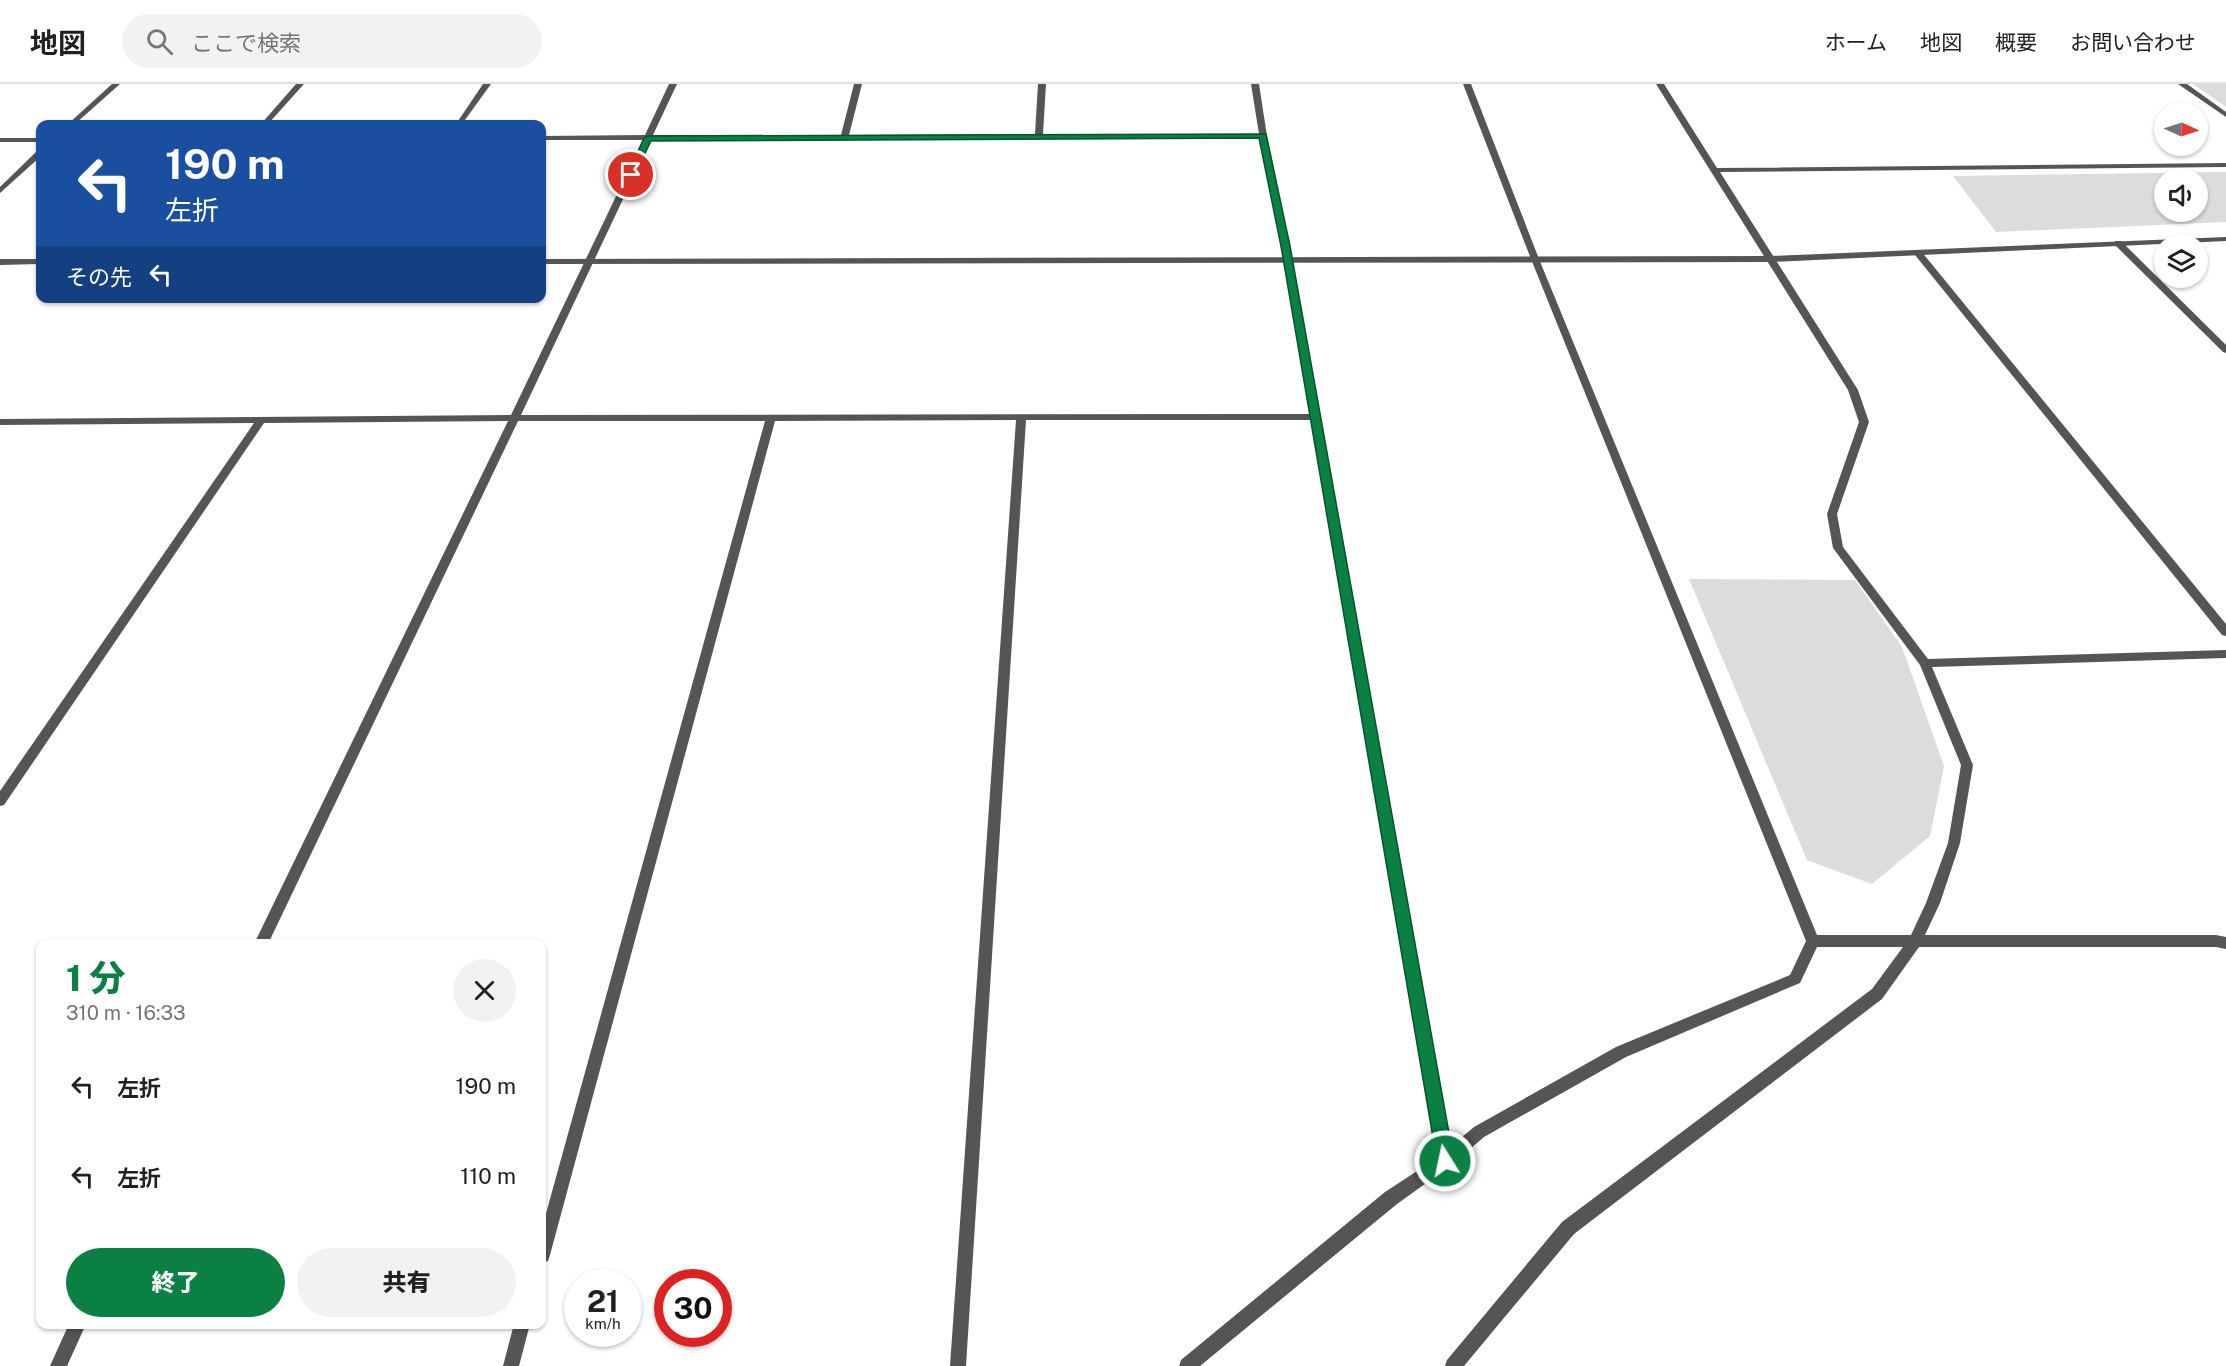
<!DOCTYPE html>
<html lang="ja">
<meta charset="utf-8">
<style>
:root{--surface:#fff;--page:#f2f2f2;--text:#202124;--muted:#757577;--line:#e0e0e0;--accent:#0b8043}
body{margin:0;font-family:"Public Sans","Noto Sans JP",sans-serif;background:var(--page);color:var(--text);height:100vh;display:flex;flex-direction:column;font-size:22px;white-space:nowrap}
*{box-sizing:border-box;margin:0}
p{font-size:20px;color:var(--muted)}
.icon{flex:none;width:33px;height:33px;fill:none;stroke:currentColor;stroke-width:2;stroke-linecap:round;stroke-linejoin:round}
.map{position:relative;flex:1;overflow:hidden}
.panel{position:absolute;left:36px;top:855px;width:510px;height:390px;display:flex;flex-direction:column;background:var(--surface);border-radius:12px;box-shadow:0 2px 4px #0004}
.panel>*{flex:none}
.hud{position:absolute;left:36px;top:36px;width:510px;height:183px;border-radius:12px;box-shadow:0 2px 4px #0004;background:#1a4fa0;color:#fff;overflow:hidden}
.needle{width:39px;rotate:93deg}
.controls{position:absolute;left:2154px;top:18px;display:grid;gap:12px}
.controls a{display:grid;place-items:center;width:54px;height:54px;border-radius:50%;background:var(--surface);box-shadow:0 2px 4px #0004;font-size:30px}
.speed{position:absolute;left:564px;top:1185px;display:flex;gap:12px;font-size:30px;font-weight:700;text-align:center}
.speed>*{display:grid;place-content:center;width:78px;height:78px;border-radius:50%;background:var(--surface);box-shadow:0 2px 4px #0004;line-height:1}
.speed small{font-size:15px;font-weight:400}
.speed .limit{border:9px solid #d22;background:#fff;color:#111}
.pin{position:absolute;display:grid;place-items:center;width:51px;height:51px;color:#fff;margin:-26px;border:3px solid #fff;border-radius:50%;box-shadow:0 2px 6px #0007}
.me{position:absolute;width:66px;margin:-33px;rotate:350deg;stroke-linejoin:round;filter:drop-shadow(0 0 4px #0008)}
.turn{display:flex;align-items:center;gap:21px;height:126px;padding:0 30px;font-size:27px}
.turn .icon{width:78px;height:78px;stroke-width:2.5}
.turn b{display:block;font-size:42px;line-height:51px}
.then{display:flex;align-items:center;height:57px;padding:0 30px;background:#0003;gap:12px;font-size:22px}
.round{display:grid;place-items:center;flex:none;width:63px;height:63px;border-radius:32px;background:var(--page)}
.head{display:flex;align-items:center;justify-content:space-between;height:102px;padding:0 30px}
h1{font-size:36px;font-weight:800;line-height:45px;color:var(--accent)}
.button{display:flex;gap:12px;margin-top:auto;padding:12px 30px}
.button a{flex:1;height:69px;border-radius:36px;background:var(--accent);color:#fff;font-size:24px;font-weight:800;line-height:69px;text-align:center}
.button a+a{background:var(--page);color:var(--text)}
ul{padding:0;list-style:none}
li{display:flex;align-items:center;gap:18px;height:90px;padding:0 30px}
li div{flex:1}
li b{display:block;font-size:22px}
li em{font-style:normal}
header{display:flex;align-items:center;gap:36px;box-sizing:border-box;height:84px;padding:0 30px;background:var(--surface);border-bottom:2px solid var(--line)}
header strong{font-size:28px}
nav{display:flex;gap:33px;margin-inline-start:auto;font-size:21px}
.search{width:420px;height:54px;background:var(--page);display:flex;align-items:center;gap:15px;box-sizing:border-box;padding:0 21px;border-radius:33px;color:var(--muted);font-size:22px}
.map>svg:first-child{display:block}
.green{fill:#dcdcdc;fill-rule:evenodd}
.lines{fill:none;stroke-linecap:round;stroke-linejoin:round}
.minor{fill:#555;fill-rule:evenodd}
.tertiary{fill:#555;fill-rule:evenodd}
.route{fill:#0b8043;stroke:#07532c;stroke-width:1.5}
</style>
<header>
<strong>地図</strong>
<div class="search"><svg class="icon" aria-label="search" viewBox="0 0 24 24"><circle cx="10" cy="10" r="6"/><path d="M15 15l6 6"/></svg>ここで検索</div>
<nav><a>ホーム</a><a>地図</a><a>概要</a><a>お問い合わせ</a></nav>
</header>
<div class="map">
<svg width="2226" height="1282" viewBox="0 0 2226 1282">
<rect width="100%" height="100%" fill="#fff"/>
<g class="green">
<polygon points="2193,0 2226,0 2226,23"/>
<path d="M 2226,88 L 2226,138 L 1996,148 L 1953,92 ZM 2164,94 L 2198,94 L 2198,128 L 2164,128 Z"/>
<polygon points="1689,495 1855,496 1902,563 1944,682 1930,752 1872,800 1807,776"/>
</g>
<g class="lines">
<g class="minor">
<polygon points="112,0 120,0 75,40 68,40"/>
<polygon points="296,0 304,0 268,40 261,40"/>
<polygon points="483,0 491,0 462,40 456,40"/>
<path d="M 669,0 L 677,0 L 653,51 L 841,51 L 854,0 L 862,0 L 849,51 L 1035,50 L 1038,0 L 1046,0 L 1043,50 L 1259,50 L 1251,0 L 1259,0 L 1267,52 L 1290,162 L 1450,1063 L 1474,1043 L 1616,963 L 1790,891 L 1806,857 L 1531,175 L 1463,0 L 1471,0 L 1539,175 L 1817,851 L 1911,851 L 1926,819 L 1948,759 L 1961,681 L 1920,581 L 1833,464 L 1827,430 L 1859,338 L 1848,306 L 1656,0 L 1664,0 L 1717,84 L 2226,79 L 2226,83 L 1720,88 L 1858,306 L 1869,338 L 1837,430 L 1843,463 L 1928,575 L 2226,566 L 2226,574 L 1932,583 L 1973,681 L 1960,759 L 1940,819 L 1925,851 L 2216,851 L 2226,853 L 2226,865 L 2216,863 L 1919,863 L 1882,915 L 1574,1150 L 1464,1282 L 1445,1282 L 1447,1276 L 1562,1138 L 1872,905 L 1903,863 L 1817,863 L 1800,899 L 1626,973 L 1484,1053 L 1450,1082 L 1397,1120 L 1200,1282 L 1179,1282 L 1181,1276 L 1385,1108 L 1437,1074 L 1311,336 L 1026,336 L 966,1282 L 950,1282 L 1016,336 L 775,337 L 550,1171 L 548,1177 L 542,1179 L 542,1144 L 765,337 L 518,337 L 268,860 L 254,860 L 508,337 L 264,339 L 4,721 L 0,722 L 0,707 L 254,339 L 0,341 L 0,335 L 511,331 L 643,56 L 542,56 L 542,52 L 645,51 ZM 1260,54 L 1282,162 L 1310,330 L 521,331 L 651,56 Z"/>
<polygon points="2178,0 2187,0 2226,28 2226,33"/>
<rect x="0" y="54" width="40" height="4"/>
<polygon points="37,67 40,67 40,73 0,109 0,103"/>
<polygon points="2115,157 2121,157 2226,261 2226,269 2223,268 2115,161"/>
<polygon points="1918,166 1921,167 2226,540 2226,552 2222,551 1915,171 1914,169"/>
<polygon points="69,1240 86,1240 67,1282 50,1282"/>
<polygon points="514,1240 530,1240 519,1282 503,1282"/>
</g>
<g class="tertiary">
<polygon points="2226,153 2226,157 1770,178 542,180 542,175 1770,172"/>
<polygon points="0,175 40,175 40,180 0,181"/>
</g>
</g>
<polygon class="route" points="1266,50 1290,162 1454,1077 1451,1083 1445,1085 1439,1083 1437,1077 1281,162 1259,54 651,57 634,92 627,91 644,54 648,52"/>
</svg>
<div class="controls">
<a><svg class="needle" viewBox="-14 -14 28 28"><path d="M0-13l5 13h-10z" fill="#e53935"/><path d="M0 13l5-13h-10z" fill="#757577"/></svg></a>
<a><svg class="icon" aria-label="sound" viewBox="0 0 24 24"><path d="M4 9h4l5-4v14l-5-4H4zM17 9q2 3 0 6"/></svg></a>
<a><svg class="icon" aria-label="layers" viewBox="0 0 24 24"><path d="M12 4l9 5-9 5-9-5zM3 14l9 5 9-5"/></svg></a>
</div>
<div class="speed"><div>21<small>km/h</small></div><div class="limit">30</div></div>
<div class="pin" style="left:631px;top:91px;background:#d93025"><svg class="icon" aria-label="arrive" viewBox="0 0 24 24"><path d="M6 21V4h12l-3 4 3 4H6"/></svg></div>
<svg class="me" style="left:1445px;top:1077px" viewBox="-20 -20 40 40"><circle r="17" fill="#0b8043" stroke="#fff" stroke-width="3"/><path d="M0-11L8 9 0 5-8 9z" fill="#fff"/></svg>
<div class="hud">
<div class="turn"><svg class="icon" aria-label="left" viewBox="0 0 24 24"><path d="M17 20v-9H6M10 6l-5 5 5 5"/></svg><div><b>190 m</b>左折</div></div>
<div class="then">その先<svg class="icon" aria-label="left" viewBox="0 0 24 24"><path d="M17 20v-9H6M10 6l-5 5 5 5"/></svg></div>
</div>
<section class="panel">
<div class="head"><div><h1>1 分</h1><p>310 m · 16:33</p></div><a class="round"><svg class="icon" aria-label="close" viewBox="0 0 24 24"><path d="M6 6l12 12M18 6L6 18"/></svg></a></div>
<ul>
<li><svg class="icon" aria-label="left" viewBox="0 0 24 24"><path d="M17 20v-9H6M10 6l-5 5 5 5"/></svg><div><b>左折</b></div><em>190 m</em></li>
<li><svg class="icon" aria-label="left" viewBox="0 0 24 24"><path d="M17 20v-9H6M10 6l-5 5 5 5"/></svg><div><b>左折</b></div><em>110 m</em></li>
</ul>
<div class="button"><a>終了</a><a>共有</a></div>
</section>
</div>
